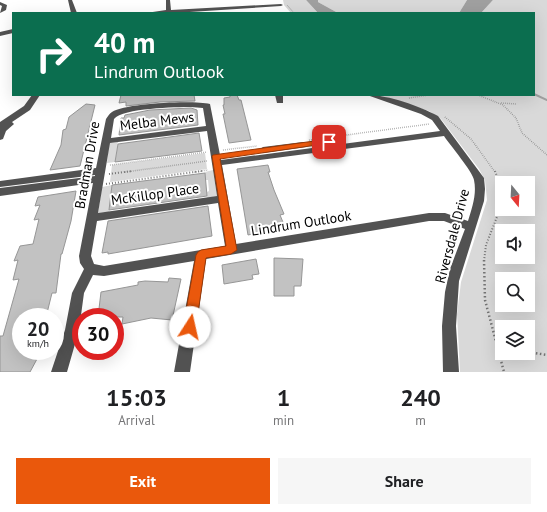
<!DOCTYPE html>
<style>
:root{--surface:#fff;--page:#f6f6f6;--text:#202124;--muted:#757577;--accent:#ea580c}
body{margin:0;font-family:"PT Sans",sans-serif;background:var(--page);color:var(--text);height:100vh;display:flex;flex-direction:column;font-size:15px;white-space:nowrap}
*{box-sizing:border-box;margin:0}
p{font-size:13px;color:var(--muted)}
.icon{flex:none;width:22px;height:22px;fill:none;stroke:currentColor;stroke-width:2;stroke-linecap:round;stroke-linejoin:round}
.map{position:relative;height:372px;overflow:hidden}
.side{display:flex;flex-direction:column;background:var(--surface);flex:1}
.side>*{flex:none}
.top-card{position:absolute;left:12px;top:12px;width:523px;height:84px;border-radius:0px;box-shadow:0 4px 16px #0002;background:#0b6e4f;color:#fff;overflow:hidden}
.needle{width:26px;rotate:162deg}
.fabs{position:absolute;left:495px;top:176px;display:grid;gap:8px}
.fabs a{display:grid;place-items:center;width:40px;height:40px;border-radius:0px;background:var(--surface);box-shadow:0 4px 16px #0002;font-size:20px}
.speed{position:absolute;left:12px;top:308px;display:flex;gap:8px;font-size:20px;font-weight:700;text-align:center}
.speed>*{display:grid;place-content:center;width:52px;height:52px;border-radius:50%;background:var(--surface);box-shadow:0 4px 16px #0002;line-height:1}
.speed small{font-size:10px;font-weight:400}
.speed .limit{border:6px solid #d22;background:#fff;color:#111}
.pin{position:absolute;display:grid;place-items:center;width:34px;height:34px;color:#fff;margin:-17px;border-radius:8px;box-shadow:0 2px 6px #0006}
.me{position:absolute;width:44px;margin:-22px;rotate:10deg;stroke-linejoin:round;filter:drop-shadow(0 0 3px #0008)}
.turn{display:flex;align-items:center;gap:14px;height:84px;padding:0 16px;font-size:18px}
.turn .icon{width:52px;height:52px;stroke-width:2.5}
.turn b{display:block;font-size:28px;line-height:34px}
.eta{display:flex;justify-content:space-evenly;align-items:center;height:68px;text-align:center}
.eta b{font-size:24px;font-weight:700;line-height:28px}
.cta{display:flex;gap:8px;margin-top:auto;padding:8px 16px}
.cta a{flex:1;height:46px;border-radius:0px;background:var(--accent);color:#fff;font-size:16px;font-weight:700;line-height:46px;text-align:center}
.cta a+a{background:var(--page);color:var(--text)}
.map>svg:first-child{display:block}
.green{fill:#d9d9d9;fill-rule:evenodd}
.water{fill:#a0a0a0}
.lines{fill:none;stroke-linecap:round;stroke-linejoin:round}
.stream{stroke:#a0a0a0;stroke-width:2}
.building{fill:#c2c2c2;stroke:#969696}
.path-far3{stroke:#747474;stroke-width:1;stroke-dasharray:0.5 1;stroke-linecap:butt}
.path-far2{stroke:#747474;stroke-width:1.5;stroke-dasharray:0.5 1.5;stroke-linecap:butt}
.path-far1{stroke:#747474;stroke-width:2;stroke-dasharray:1 2;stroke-linecap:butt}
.path{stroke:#747474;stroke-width:2.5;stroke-dasharray:1.5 2.5;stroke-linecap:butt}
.minor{fill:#525252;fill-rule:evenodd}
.route{fill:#ea580c;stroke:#983908}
.labels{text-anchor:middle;stroke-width:4;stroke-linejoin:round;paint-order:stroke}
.street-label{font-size:14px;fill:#000;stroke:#fff}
</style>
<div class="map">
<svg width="547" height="372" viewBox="0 0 547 372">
<rect width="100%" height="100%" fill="#fff"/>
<g class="green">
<polygon points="283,0 306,0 318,13 291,13 284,5"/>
<polygon points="318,0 467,0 459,13 338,13 318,2"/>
<path d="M 493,0 L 547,0 L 547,372 L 460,372 L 457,314 L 461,282 L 487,200 L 485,180 L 479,169 L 441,119 L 429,111 L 377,95 L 534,95 L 534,13 L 481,13 ZM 502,183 L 528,183 L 528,209 L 502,209 ZM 502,231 L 528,231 L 528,257 L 502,257 ZM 502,279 L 528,279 L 528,305 L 502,305 ZM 502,327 L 528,327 L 528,353 L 502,353 Z"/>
<polygon points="118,142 115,162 107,163 109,143"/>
<polygon points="205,153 207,169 110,182 112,165"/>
<polygon points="213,170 217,196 207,198 207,192 209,191 208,180 205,180 205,172"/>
<polygon points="112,185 109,212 98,213 102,187"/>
</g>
<g class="water">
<polygon points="306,0 318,0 318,2 338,13 318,13"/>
<polygon points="467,0 493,0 481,13 459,13"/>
</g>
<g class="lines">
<polyline class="stream" points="534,94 547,100"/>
</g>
<g class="building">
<polygon points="121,95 194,95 195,101 160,102 126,106 126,102 119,103"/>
<polygon points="230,95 237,95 239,100 241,100 251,140 229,143 223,114 225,114 223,105 224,105 224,98 230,97"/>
<polygon points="86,104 95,105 80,166 50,170 61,145 63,130 66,129 69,117"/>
<polygon points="191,108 197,110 198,125 119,135 121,118 124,118 125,115 150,110"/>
<polygon points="199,133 202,151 115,162 118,144"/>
<polygon points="268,165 270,172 268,172 274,190 284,214 280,215 285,227 248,235 237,169"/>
<polygon points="205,173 207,196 109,210 112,185"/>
<polygon points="76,191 71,221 62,254 61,254 56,293 52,293 46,317 21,317 21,351 37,351 35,359 37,359 30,372 0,372 0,336 3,336 19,279 13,280 18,260 14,261 20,246 33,244 39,219 34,220 40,205 35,206 38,197"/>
<polygon points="208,206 212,236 108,254 108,252 102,253 108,221"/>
<polygon points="274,258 303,259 301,286 294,286 294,296 274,296"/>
<polygon points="256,259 259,274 252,275 253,279 224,284 222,265"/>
<polygon points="169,278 181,279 172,320 151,318 122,324 123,317 98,317 101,292 138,285 138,282 145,281 168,282"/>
</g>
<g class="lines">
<polyline class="path-far3" points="287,5 294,13"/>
<g class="path-far2">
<polyline points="472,95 478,95 503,105 516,118 522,133 547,155"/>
<polyline points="409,98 428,95"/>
<polyline points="501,103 516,104"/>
<polyline points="445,117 471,139 495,172"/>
<polyline points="309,140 429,124"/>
<polyline points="223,150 257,146"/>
<polyline points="110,165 207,152"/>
<polyline points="125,172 207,161"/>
<polyline points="194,172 208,170"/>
</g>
<g class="path-far1">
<polyline points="495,171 502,190"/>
<polyline points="109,174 132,171"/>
<polyline points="106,184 202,171"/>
<polyline points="484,261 486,245 502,204"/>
</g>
<g class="path">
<polyline points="484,260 485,300 504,372"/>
<polyline points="497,334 502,338"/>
<polyline points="528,352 547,355"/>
<polyline points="502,357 520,353"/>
</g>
<g class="minor">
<polygon points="68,0 72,0 77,13 71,13"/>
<polygon points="166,0 170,0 171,10 281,4 283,5 281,6 174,13 146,13 166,10"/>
<polygon points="0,2 7,5 6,10 0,13 2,6 0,5"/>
<polygon points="13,29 13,33 0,36 0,32"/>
<polygon points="32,95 40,95 30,110 12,122 14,124 6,131 3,139 0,140 0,122 24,106"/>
<polygon points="275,95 283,95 283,103 277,103"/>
<path d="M 367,95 C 389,95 419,106 438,116 L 484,178 L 485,189 L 484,201 L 459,281 L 456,326 L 459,372 L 443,372 L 442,326 L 445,292 L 450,269 L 465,229 L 444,221 L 429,221 L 206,259 L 190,372 L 174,372 L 194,261 L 104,276 L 93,275 L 84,293 L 79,330 L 67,372 L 51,372 L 65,330 L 72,293 L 84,269 L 80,263 L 79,256 L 93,183 L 0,196 L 0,188 L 95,176 L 95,175 L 0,187 L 0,181 L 96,168 L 106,119 C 108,116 109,114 112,112 C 126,103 193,100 210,104 L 221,160 L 440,131 L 432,120 L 421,114 ZM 191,107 L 203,108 L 206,126 L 111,138 L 114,119 C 123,108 176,107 191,107 ZM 207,131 L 217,196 L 98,213 L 110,143 ZM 444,136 C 450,145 473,172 474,180 C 477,194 472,208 468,221 L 445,213 L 429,213 L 236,244 L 222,165 ZM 218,203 L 225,246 L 104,266 L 94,264 L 91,256 L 97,221 Z"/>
<polygon points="303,142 306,143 307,145 306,147 263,153 259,150 263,147"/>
</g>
</g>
<polygon class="route" points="329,139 331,140 331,143 220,159 237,250 231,254 206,258 196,327 194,332 190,333 185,332 183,327 196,255 198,252 201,250 226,246 212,156 213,155"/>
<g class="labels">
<g class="street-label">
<text transform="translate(157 121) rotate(-7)" y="5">Melba Mews</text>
<text transform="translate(87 165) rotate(-80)" y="5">Bradman Drive</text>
<text transform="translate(155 194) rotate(-8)" y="5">McKillop Place</text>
<text transform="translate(301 223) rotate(-9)" y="5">Lindrum Outlook</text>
<text transform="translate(452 236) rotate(-75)" y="5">Riversdale Drive</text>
</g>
</g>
</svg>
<div class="fabs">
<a><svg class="needle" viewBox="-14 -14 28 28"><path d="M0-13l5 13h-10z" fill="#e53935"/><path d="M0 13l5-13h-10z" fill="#757577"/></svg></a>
<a><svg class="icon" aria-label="sound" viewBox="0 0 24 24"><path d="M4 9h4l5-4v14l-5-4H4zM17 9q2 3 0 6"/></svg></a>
<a><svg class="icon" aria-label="search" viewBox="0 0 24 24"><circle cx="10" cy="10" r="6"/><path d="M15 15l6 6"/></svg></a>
<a><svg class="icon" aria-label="layers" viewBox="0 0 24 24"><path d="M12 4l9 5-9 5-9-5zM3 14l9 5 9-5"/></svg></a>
</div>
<div class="speed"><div>20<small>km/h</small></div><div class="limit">30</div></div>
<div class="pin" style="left:329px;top:142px;background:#d93025"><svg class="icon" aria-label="arrive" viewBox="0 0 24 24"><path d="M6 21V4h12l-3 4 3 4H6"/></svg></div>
<svg class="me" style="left:190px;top:327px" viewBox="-20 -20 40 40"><circle r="19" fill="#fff"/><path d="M0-13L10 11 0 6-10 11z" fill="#ea580c"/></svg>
<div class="top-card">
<div class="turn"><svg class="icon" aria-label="right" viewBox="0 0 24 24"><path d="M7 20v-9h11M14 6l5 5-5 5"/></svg><div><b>40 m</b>Lindrum Outlook</div></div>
</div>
</div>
<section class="side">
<div class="eta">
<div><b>15:03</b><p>Arrival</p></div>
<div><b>1</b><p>min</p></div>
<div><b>240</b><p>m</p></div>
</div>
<div class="cta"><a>Exit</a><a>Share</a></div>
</section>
